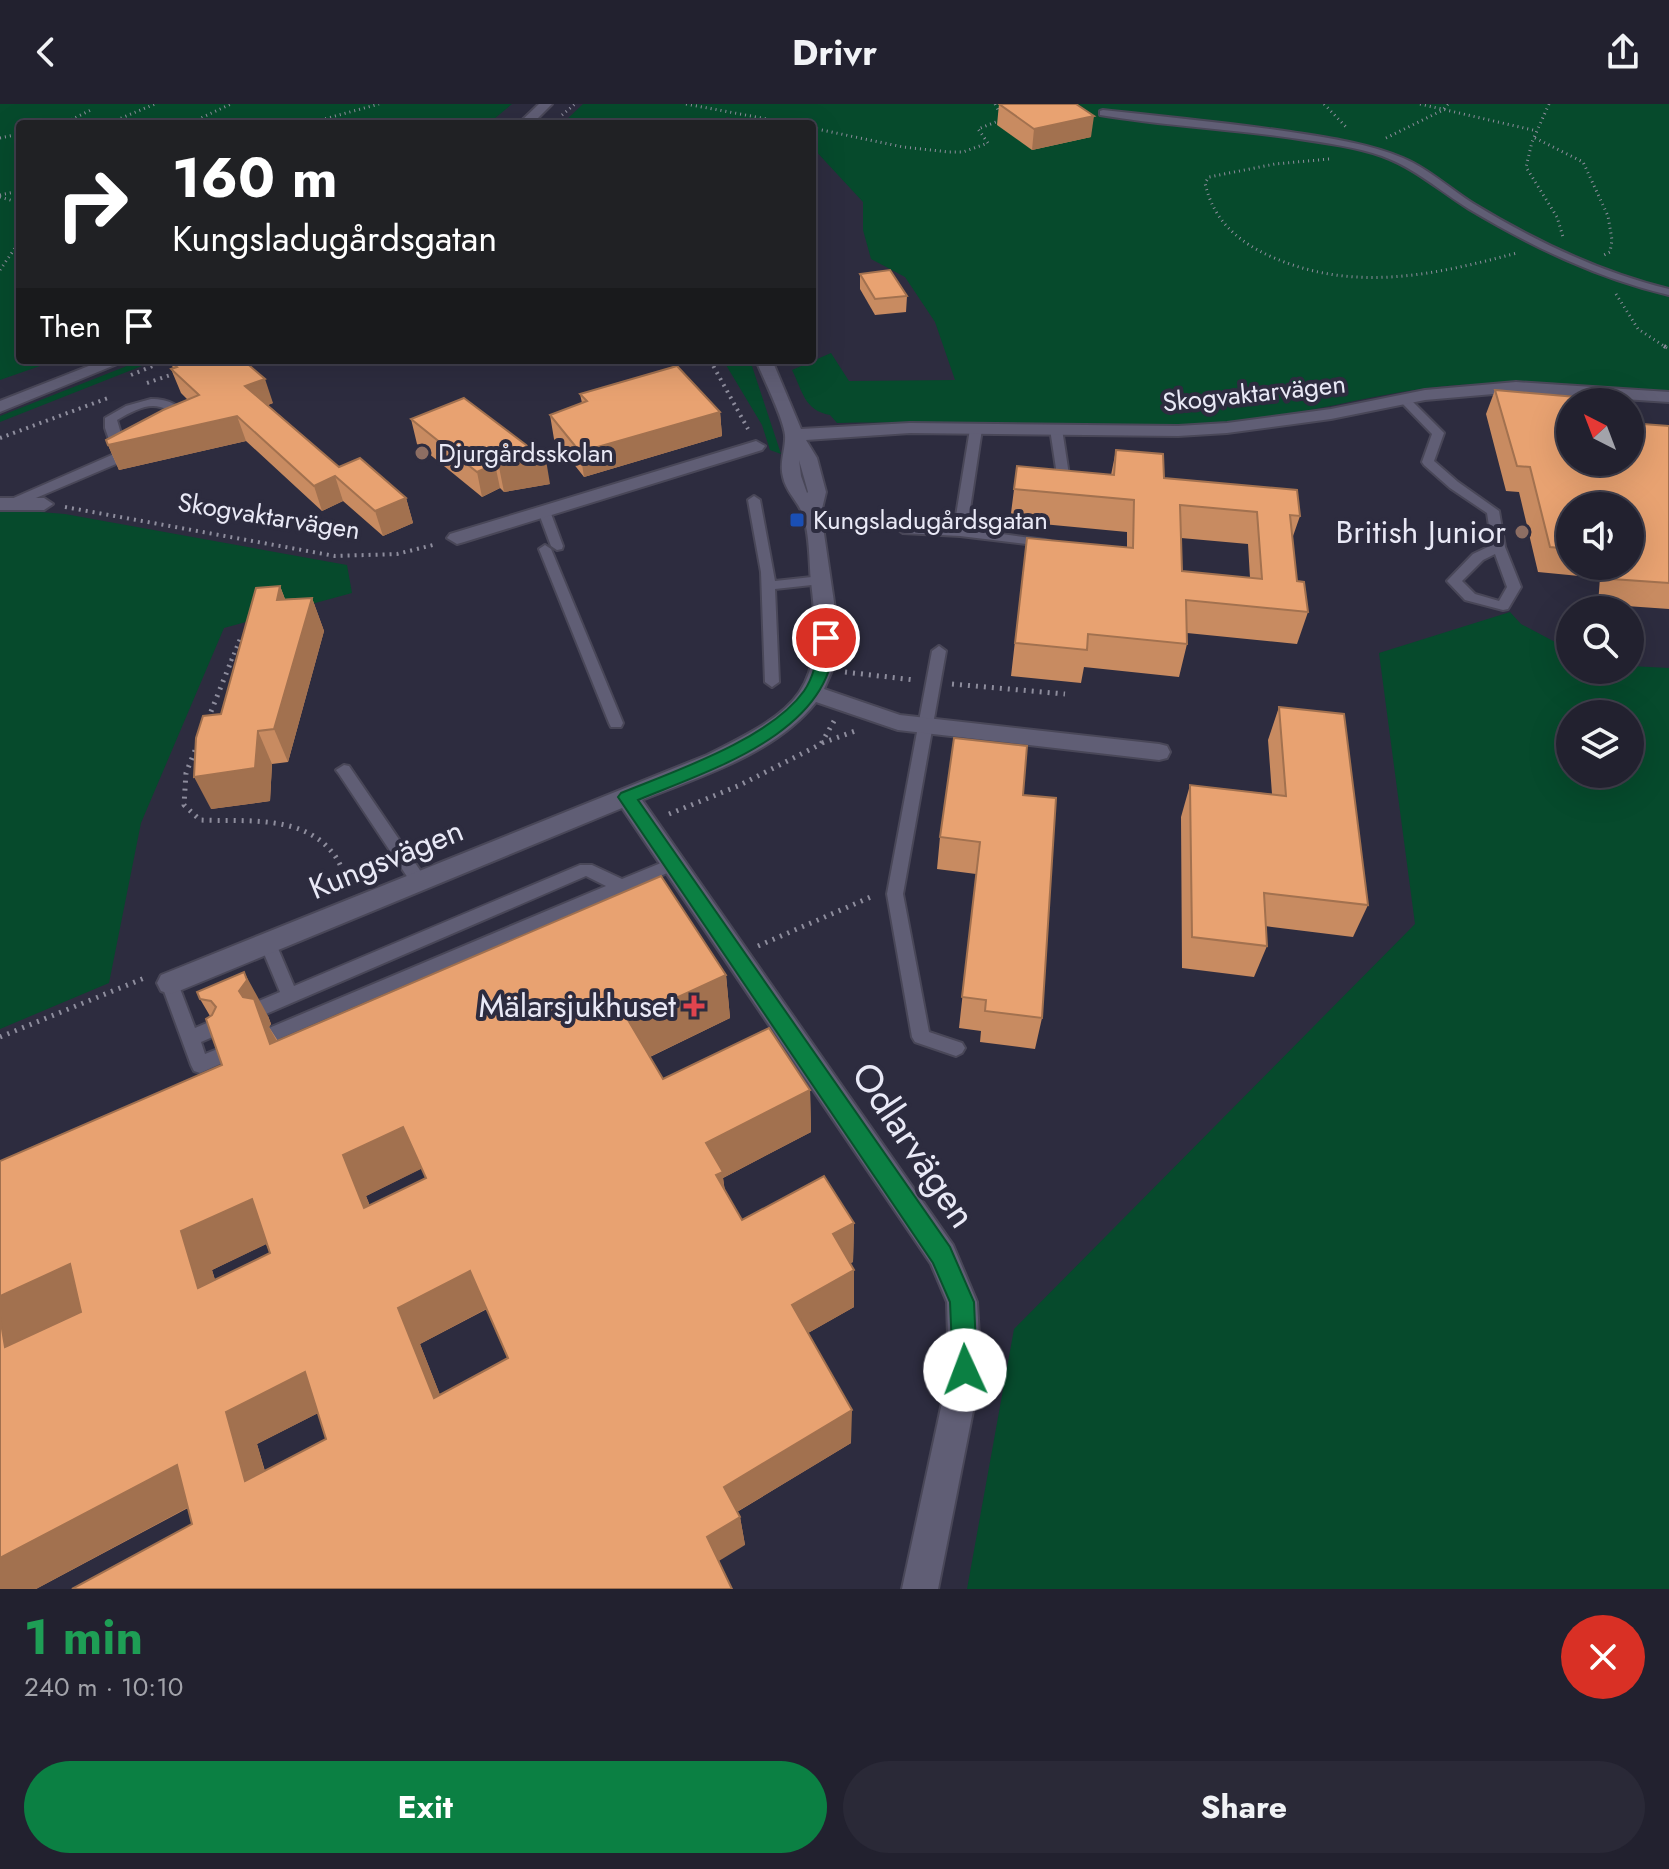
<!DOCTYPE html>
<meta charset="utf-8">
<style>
:root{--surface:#22212f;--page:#2a2937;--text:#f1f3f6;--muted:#a2a3aa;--line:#3f3e4b;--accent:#0b8043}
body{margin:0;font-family:Jost,sans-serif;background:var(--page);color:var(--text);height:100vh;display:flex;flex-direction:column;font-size:30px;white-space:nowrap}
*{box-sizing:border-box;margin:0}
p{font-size:26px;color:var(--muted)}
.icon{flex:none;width:44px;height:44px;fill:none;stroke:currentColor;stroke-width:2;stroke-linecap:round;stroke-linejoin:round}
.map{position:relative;height:1485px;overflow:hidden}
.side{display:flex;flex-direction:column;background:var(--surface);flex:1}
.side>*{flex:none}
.guide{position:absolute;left:16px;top:16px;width:800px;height:244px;border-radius:8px;box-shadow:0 8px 32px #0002,0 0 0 2px var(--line);background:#202124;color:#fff;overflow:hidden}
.needle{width:52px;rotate:318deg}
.fabs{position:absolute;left:1556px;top:284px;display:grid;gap:16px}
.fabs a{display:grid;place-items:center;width:88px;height:88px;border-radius:50%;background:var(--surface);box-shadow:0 8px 32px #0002,0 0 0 2px var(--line);font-size:40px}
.pin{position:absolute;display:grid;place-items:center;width:68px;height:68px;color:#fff;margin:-34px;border:4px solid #fff;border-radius:50%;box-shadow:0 2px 8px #0007}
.me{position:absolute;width:88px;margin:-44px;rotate:358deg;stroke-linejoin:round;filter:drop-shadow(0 0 6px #0008)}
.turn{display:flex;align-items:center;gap:28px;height:168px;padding:0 24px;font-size:36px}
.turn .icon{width:104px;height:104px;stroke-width:2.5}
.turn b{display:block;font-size:56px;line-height:68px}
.then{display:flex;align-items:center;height:76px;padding:0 24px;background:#0003;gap:16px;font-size:30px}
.round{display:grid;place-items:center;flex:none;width:84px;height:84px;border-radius:42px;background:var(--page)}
.overview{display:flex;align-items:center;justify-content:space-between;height:136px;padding:0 24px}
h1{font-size:48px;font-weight:700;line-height:60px;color:#1e9e55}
.primary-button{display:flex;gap:16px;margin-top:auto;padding:16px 24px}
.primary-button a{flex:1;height:92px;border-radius:48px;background:var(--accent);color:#fff;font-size:32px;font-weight:700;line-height:92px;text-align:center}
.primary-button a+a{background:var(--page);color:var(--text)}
header{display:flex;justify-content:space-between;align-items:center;height:104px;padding:0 24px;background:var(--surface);font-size:36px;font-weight:700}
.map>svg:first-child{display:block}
.green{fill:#064a2c;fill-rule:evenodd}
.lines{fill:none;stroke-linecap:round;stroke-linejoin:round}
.lane-casing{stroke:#494758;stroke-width:4}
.street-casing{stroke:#494758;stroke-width:4}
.secondary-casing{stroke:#494758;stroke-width:4}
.path-far2{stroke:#8e8d9d;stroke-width:3;stroke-dasharray:1 4;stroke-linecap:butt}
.path-far1{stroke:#8e8d9d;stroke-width:4;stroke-dasharray:2 5;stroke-linecap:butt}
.path{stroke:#8e8d9d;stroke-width:5;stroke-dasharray:2 6;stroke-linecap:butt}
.lane{fill:#605e75;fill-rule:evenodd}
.street{fill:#605e75;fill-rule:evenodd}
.secondary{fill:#605e75;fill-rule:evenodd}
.wall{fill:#c88b61;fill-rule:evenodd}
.shaded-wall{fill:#a2714f}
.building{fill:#e8a271;stroke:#a2714f;stroke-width:2;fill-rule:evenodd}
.route{fill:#0b8043;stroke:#07532c;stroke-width:2}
.education-dot{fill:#8d6e63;stroke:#2d2c3f;stroke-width:3}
.transit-dot{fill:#1a4fb4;stroke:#2d2c3f;stroke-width:3}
.health-dot{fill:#e0444e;stroke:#2d2c3f;stroke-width:3}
.labels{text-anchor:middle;stroke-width:8;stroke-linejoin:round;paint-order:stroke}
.far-street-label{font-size:26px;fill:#e9e9f6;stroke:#2d2c3f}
.far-poi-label{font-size:26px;fill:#e9e9f6;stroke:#2d2c3f;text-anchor:start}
.poi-label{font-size:32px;fill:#e9e9f6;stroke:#2d2c3f;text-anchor:end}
.street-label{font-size:32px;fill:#e9e9f6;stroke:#2d2c3f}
.near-street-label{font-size:38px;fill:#e9e9f6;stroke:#2d2c3f}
</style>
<header><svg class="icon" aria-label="back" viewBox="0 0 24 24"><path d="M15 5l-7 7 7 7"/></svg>Drivr<svg class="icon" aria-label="share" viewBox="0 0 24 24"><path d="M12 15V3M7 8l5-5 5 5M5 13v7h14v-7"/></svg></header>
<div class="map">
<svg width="1669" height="1485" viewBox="0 0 1669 1485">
<rect width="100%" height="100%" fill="#2d2c3f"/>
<g class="green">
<polygon points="0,0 512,0 488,20 20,20 20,256 57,256 0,276"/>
<path d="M 583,0 L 1669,0 L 1669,289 C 1594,283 1520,275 1446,282 C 1373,289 1303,312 1231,318 C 1103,329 967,316 837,319 L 830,311 C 804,306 803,288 792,266 L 831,249 L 849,277 L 955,276 L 935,218 L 905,173 L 871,155 L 863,126 L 863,98 L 812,43 L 812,20 L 757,20 L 727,13 L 716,20 L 562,20 Z"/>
<polygon points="142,256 157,256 0,318 0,312"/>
<polygon points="723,256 750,256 781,350 770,346 762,321"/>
<polygon points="28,407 65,410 347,461 352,489 224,524 141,719 109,879 0,925 0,408"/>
<path d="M 1510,508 L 1521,520 L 1570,546 L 1570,566 L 1630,566 L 1630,562 L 1669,564 L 1669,1485 L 967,1485 L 1014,1225 L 1415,820 L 1379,549 ZM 1570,610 L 1630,610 L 1630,670 L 1570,670 Z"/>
</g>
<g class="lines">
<defs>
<g id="lane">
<path d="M 1103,6 C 1166,13 1228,19 1291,28 C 1329,34 1367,39 1403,54 C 1429,65 1450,85 1474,100 C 1535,137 1599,168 1669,185 L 1669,191 C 1597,174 1533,143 1469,105 C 1440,87 1415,64 1382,52 C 1355,43 1327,39 1299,35 C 1233,25 1165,22 1100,11 L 1100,7 Z"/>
<path d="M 1404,292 L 1408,293 L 1444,329 L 1434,357 L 1458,378 L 1499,407 L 1505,443 L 1521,483 L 1508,505 L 1503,506 L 1465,496 L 1447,477 L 1473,450 L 1492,441 L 1487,409 L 1450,384 L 1424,361 L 1422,358 L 1432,330 L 1400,297 L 1398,295 ZM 1495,450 L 1507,483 L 1499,497 L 1475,490 L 1462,477 L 1483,456 Z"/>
<path d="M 151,295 C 170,295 180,301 189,317 L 179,319 C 162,292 141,302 117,316 L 125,343 L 135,341 L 135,347 L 116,360 L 17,402 L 9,402 L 9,396 L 114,350 L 105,324 L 105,314 L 126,302 Z"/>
<polygon points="976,321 982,325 967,425 1045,436 1050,437 1050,443 960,432 903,429 897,425 903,421 954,424 970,325"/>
<polygon points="1056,321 1062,325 1069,371 1063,375 1057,371 1050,325"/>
<polygon points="754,392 760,396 775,477 821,472 828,476 821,480 775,485 779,578 772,583 765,578 761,468 748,396"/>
<polygon points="544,403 550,407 563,442 562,445 557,446 551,442 538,407"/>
<polygon points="545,441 551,445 623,619 621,623 611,623 609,619 539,445"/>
<polygon points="939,542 946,547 903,790 929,928 962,939 965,944 962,949 956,952 915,938 912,933 887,790 932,547"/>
<polygon points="344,661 349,662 426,775 428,779 426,783 414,783 339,670 336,666"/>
<polygon points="673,754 679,756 681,760 679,764 281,934 275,937 269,934 266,929 269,924 606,782 586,772 201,938 205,950 230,940 236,943 239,948 236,953 200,969 194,967 191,961 161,879 164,874 170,872 176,874 195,924 280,888 260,840 262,835 274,835 294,882 580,761 592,761 622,775"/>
</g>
<g id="street">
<path d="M 756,256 L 772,256 L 801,325 L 910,319 L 1178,322 L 1227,319 L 1331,305 L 1425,286 L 1516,278 L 1669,288 L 1669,298 L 1516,288 L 1425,296 L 1331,315 L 1227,329 L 1178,332 L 910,329 L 806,336 L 817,354 L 826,388 L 821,409 L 836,512 L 837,555 L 824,585 L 900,611 L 1159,640 L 1167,642 L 1170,648 L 1167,654 L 1159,656 L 898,626 L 816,598 C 775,650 701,672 642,696 L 953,1141 L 977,1198 L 981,1266 L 938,1485 L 902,1485 L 949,1266 L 947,1198 L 931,1160 L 622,704 L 179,887 L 170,890 L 161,887 L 157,879 L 161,871 L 707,651 C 801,604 825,588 811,478 C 809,457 810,431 803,411 C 798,397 786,388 783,373 C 779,358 786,345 785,331 C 783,313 763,274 756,256 ZM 799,356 L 808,388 L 807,389 L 801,372 Z"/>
<polygon points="756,337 765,342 762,346 464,438 457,440 447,434 450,430"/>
<polygon points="0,394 44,394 53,400 44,406 0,406"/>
</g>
<g id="secondary">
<polygon points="539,0 552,0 532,20 518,20"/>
<polygon points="104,256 127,256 0,308 0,297"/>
</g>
</defs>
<use href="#lane" class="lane-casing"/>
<use href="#street" class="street-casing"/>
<use href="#secondary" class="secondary-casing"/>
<g class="path-far2">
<polyline points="686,0 794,20"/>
<polyline points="995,0 1002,13"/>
<polyline points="1324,0 1347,24"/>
<polyline points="1420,0 1537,27"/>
<polyline points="1549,0 1532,38 1526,63 1557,113 1563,133"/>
<polyline points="562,11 575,0"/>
<polyline points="62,20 91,6"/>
<polyline points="107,20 155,0"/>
<polyline points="188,20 231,0"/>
<polyline points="306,20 379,0"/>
<polyline points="812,24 903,43 949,48 963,48 988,39 978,25 1001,16"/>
<polyline points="0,34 20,30"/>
<polyline points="1386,34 1443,6 1448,0"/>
<polyline points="1535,34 1583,58 1608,112 1612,136 1610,148 1604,151"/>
<path d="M 1329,55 L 1275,60 L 1209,73 L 1205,79 C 1213,116 1238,138 1272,153 C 1354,189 1434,171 1517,149"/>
<polyline points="0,91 20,87"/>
<polyline points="0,93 20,99"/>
<polyline points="0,166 20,137"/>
<polyline points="1616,190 1638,225 1667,244"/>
</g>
<g class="path-far1">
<polyline points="1664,242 1669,245"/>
<polyline points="710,256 748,325"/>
<polyline points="131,271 167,256"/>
<polyline points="147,279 179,268"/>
<polyline points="0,334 108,294"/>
<polyline points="65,403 335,452 397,450 437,440"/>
<polyline points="231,557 241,532"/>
</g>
<g class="path">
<polyline points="845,568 914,576"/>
<polyline points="952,580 1065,590"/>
<polyline points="208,615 232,555"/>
<path d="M 198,639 L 186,669 L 184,701 L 200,716 C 244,718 301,710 332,748 C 340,757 344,771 349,782"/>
<polyline points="822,639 858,626"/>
<polyline points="669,710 738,682 821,640 834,617"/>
<polyline points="758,842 873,792"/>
<polyline points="0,933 147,873"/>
</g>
<use href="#lane" class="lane"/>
<use href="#street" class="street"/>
<use href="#secondary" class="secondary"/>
</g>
<g class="wall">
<polygon points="999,0 1091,33 1032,46 997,21"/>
<polygon points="860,170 907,192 906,208 875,211 860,185"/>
<polygon points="170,257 273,299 268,301 339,363 406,394 413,419 383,432 343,397 322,407 246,337 119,366 108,341 188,296 181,289 171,265 173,264"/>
<path d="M 1495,286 L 1570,358 L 1669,322 L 1669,505 L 1598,500 L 1600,474 L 1538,468 L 1519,388 L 1506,387 L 1486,310 ZM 1570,402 L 1630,462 L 1570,462 Z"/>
<polygon points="580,290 720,308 722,332 584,373 554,335 550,311 582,299"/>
<polygon points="411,315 550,380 504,388 500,384 482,393 417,340"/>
<path d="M 1116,346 L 1164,374 L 1300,412 L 1292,435 L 1297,477 L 1308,508 L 1297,540 L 1187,529 L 1187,540 L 1179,573 L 1084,563 L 1081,579 L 1011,572 L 1023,467 L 1127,443 L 1127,428 L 1010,417 L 1017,362 L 1111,371 ZM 1181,434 L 1248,440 L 1250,474 L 1182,467 Z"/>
<polygon points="280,482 285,495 312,494 324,527 288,658 272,660 270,697 211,705 221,610"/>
<polygon points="1279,603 1368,801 1353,833 1265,822 1267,842 1254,873 1182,864 1181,713 1190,681 1272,690 1268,636"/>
<polygon points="1023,691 1042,914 1035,945 980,938 981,927 959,924 976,770 937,765 940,733"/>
<path d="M 726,871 L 730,914 L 650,953 L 663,975 L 810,986 L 811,1028 L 723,1074 L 725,1088 L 742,1116 L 854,1119 L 853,1158 L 850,1159 L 854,1203 L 808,1229 L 851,1339 L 737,1408 L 740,1413 L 745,1441 L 192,1420 L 188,1404 L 36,1485 L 0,1485 L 222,961 L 210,912 L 200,895 L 197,888 L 268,912 L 271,920 L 269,923 L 278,937 ZM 422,1064 L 426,1074 L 370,1102 L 366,1092 ZM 266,1140 L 270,1149 L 215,1176 L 212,1166 ZM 487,1205 L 508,1254 L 440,1291 L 420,1240 ZM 318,1309 L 326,1335 L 265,1367 L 257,1340 Z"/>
</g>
<g class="shaded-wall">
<polygon points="1094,12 1091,33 1032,46 1034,25"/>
<polygon points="265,275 273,299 254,306 245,282"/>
<polygon points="720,308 722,332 584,373 580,348"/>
<polygon points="237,312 246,337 119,366 108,341"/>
<polygon points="546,356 550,380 504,388 499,363"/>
<polygon points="495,360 500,384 482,393 477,368"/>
<polygon points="335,372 343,397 322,407 314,382"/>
<polygon points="406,394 413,419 383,432 375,407"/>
<polygon points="280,482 292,514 277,496"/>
<polygon points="312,494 324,527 288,658 274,625"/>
<polygon points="258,627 272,660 270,697 211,705 194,673"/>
<polygon points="244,868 268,912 271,920 269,923 278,939 295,983 239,887"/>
<polygon points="726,871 730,914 637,959 628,916"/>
<polygon points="810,986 811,1028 723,1074 728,1108 706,1039"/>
<polygon points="403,1023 423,1064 366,1092 386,1143 364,1104 343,1051"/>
<polygon points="252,1095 279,1134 212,1166 229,1220 198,1184 181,1127"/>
<polygon points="854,1119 853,1158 833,1168 833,1130"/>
<polygon points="70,1160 107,1197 5,1243 0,1213 0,1192"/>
<polygon points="854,1166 854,1203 794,1237 792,1201"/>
<polygon points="470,1167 488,1204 420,1240 454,1327 434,1294 398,1204"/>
<polygon points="305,1268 332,1302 257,1340 276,1407 245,1377 226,1308"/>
<polygon points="852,1306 851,1339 730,1412 724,1383"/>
<polygon points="177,1361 211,1391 36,1485 0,1485 0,1454"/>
<polygon points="740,1413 745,1441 714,1460 707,1433"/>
</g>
<g class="building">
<polygon points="999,0 1076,0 1094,12 1034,25"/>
<polygon points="890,166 907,192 875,195 860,170"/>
<polygon points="173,256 243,256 265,275 245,282 339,363 360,354 406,394 375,407 335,372 314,382 237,312 108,341 106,336 163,306 199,291 171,265 177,263 170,257"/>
<polygon points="677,262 720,308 580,348 550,311 587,297 580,290"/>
<polygon points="1495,286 1588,294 1589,298 1570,298 1570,358 1630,358 1630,319 1669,322 1669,479 1612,475 1612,462 1630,462 1630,402 1570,402 1570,445 1550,443 1530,363 1517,362"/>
<polygon points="464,294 546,356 499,363 495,360 477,368 411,315"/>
<path d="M 1116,346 L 1163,350 L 1164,374 L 1297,386 L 1300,412 L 1290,411 L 1297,477 L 1304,478 L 1308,508 L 1186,496 L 1187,540 L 1088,530 L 1087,546 L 1015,539 L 1027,434 L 1133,444 L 1134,396 L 1014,385 L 1017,362 L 1114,371 ZM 1180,401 L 1257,408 L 1262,475 L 1182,467 Z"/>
<polygon points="280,482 277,496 312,494 274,625 258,627 255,664 194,673 196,634 203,612 221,610 256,484"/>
<polygon points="1279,603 1344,610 1368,801 1264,789 1267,842 1192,833 1190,681 1286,692"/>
<polygon points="954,634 1027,642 1023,691 1056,694 1042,914 985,907 986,896 962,893 980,738 940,733"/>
<path d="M 661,772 L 726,871 L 628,916 L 663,975 L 769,924 L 810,986 L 706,1039 L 723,1068 L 716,1071 L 742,1116 L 824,1072 L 854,1119 L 833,1130 L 854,1166 L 792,1201 L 852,1306 L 724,1383 L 740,1413 L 707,1433 L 732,1485 L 72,1485 L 192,1420 L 177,1361 L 0,1454 L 0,1213 L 5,1243 L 81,1208 L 70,1160 L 0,1192 L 0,1057 L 222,961 L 206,915 L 212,911 L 216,903 L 211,897 L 200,895 L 197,888 L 244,868 L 247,876 L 239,887 L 243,893 L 254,895 L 270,940 ZM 403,1023 L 426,1074 L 364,1104 L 343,1051 ZM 252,1095 L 270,1149 L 198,1184 L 181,1127 ZM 470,1167 L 508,1254 L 434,1294 L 398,1204 ZM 305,1268 L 326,1335 L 245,1377 L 226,1308 Z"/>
</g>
<path class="route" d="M 826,528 L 834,534 C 835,628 710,666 638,696 L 950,1143 L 974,1198 L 977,1266 L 973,1274 L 965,1278 L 956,1274 L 953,1266 L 950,1198 L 933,1159 L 618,693 L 621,689 C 675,667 770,635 804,587 C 815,571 818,552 819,534 Z"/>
<g class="education-dot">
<circle cx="422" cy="349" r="8"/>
<circle cx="1522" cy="428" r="8"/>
</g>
<rect class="transit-dot" x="789" y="408" width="16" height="16" rx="4"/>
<path class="health-dot" d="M690 890h8v8h8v8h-8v8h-8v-8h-8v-8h8z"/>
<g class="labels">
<g class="far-street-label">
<text transform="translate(1254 289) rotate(-6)" y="9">Skogvaktarvägen</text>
<text transform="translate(269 412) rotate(9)" y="9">Skogvaktarvägen</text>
</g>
<g class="far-poi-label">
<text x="438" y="358">Djurgårdsskolan</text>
<text x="813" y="425">Kungsladugårdsgatan</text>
</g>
<g class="poi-label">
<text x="1506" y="439">British Junior</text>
<text x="676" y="913">Mälarsjukhuset</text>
</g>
<g class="street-label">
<text transform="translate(386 755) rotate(-22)" y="11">Kungsvägen</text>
</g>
<g class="near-street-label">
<text transform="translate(914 1041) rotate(56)" y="13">Odlarvägen</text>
</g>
</g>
</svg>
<div class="fabs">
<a><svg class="needle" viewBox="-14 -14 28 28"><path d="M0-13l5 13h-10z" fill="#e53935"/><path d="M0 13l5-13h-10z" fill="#a2a3aa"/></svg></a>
<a><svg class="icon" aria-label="sound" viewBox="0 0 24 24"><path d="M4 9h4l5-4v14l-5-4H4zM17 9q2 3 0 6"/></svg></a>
<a><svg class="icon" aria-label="search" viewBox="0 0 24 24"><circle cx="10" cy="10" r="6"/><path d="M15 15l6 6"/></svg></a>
<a><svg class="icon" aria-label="layers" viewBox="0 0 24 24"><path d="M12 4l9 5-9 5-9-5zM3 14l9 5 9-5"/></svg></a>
</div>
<div class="pin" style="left:826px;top:534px;background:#d93025"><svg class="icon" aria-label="arrive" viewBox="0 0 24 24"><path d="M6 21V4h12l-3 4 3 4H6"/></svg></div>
<svg class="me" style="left:965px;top:1266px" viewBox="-20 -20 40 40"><circle r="19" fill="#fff"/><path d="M0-13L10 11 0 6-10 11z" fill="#0b8043"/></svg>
<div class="guide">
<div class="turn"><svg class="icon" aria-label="right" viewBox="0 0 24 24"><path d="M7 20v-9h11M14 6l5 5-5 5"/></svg><div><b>160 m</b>Kungsladugårdsgatan</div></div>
<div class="then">Then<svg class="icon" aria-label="arrive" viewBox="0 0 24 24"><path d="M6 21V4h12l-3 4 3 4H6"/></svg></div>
</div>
</div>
<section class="side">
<div class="overview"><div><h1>1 min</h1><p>240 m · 10:10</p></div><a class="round" style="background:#d93025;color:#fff"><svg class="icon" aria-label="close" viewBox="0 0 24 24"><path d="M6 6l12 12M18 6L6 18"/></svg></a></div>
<div class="primary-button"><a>Exit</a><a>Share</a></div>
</section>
